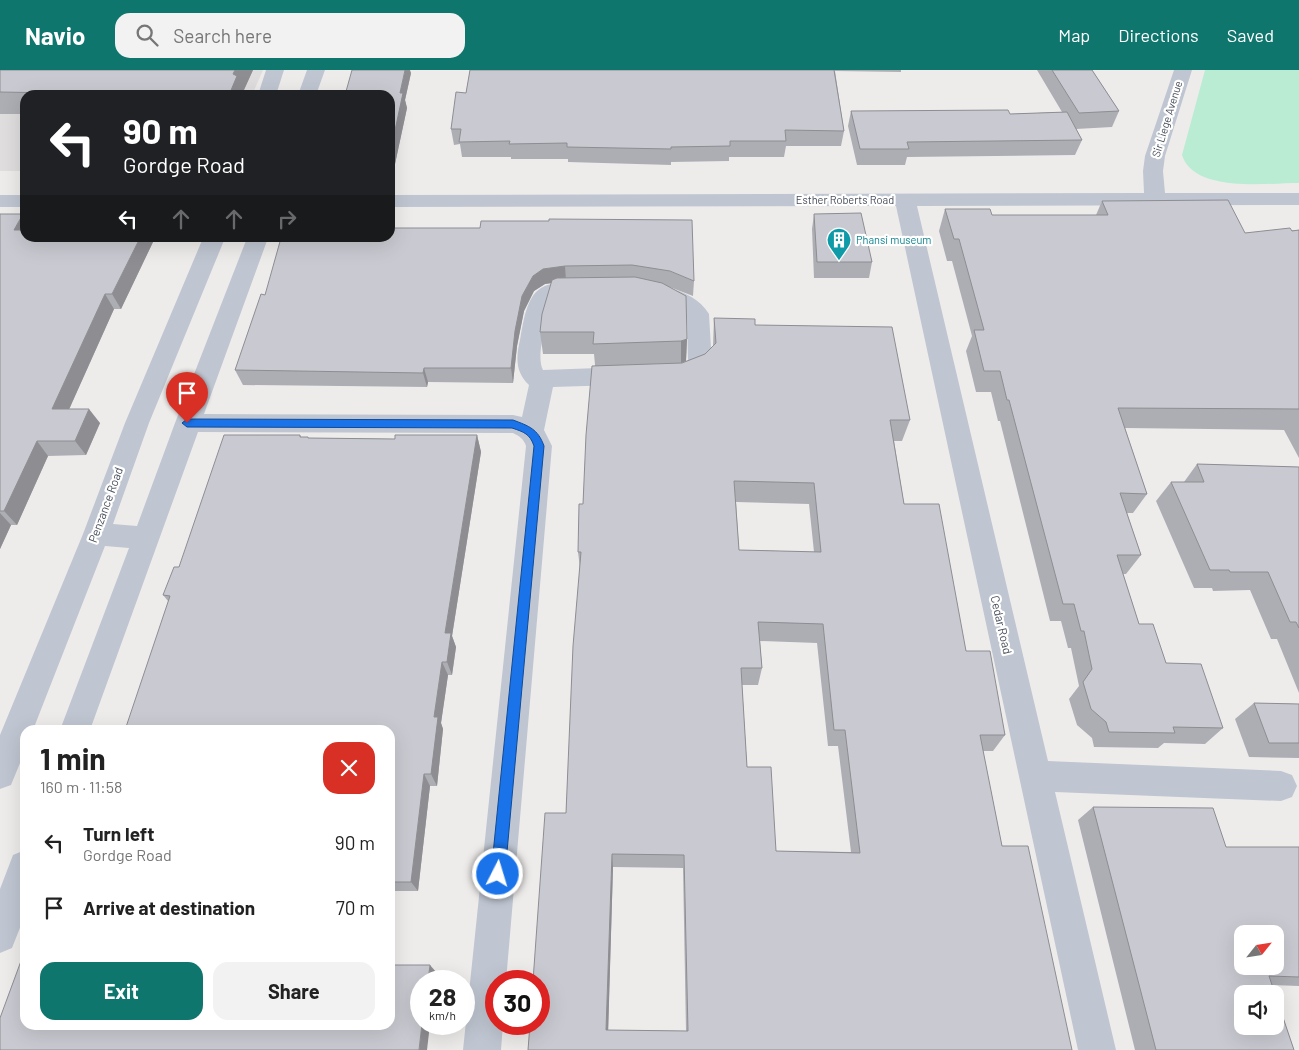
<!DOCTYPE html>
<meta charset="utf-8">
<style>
:root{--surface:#fff;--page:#f2f2f2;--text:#222;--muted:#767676;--accent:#0f766e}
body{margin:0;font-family:Barlow,sans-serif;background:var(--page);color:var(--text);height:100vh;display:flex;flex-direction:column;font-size:19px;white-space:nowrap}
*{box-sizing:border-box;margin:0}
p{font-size:16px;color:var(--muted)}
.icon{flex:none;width:28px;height:28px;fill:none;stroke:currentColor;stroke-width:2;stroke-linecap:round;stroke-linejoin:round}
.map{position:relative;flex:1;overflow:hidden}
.panel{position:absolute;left:20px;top:655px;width:375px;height:305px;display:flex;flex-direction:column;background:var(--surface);border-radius:15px;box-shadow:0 5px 20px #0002}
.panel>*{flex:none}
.guide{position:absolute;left:20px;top:20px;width:375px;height:152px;border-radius:15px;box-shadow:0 5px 20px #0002;background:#202124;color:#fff;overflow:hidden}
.needle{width:32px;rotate:60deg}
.controls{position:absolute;left:1234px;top:855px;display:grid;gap:10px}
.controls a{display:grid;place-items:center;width:50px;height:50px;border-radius:10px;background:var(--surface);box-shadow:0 5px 20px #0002;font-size:25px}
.speed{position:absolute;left:410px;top:900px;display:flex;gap:10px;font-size:25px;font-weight:700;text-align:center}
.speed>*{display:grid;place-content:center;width:65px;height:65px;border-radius:50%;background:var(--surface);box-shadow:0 5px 20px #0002;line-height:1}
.speed small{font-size:12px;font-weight:400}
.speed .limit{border:8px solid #d22;background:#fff;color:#111}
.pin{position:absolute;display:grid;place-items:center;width:42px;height:42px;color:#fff;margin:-51px -21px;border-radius:50% 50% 50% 0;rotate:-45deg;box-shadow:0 0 5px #0007}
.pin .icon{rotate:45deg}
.me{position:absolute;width:55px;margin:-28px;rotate:5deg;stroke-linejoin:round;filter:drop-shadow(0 0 4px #0008)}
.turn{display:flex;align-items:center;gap:18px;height:105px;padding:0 20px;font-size:22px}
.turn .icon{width:65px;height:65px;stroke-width:2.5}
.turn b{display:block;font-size:35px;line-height:42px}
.lanes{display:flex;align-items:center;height:48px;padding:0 20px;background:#0003;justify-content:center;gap:25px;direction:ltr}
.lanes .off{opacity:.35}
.round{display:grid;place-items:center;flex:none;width:52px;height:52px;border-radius:15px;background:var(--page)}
.overview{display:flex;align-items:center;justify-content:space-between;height:85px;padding:0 20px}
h1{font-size:30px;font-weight:700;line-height:38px}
.cta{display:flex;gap:10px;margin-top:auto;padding:10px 20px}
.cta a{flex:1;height:58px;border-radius:15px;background:var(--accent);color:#fff;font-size:20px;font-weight:700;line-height:58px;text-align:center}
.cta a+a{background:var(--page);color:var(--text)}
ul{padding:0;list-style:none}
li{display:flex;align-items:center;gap:15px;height:65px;padding:0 20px}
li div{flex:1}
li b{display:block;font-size:19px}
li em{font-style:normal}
header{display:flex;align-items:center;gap:30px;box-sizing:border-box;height:70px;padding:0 25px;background:var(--accent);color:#fff}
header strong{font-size:24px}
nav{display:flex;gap:28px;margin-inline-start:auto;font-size:18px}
.search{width:350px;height:45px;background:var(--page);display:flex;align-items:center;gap:12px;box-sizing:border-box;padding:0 18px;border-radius:15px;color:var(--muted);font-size:19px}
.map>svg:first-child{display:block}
.education{fill:#dfdddd}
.green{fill:#b9ecd3}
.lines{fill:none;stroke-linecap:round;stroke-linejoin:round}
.minor{fill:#bfc6d1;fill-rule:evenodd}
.wall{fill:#adaeb4;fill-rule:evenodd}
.shaded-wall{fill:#8d8d92}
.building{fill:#c9cad1;stroke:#8d8d92;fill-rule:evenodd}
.route{fill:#1a73e8;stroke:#114b97}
.labels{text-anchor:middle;stroke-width:4.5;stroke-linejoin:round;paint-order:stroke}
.far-street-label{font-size:11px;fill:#454c58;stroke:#fff}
.far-culture-label{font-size:11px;fill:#0d838f;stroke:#fff;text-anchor:start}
.street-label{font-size:12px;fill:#454c58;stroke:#fff}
</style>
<header>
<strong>Navio</strong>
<div class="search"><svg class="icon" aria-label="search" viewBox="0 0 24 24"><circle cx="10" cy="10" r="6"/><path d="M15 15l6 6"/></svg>Search here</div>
<nav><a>Map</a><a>Directions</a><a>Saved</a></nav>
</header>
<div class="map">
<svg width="1299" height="980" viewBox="0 0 1299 980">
<rect width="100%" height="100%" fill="#eeeceb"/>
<polygon class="education" points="0,0 263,0 252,25 25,25 25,101 0,101"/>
<path class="green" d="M 1205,0 L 1299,0 L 1299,113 C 1266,113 1194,123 1182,85 Z"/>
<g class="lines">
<g class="minor">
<polygon points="266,0 284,0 276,25 258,25"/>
<polygon points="307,0 325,0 316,25 298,25"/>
<polygon points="1174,0 1192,0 1165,86 1163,101 1165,123 1299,123 1299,135 917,136 1048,691 1281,701 1292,705 1297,716 1292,727 1281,731 1055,722 1116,980 1078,980 896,136 390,137 390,125 1144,123 1143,101 1145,86"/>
<rect x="0" y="125" width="25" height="12"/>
<path d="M 203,168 L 225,168 L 149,353 L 113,454 L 137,456 L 175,353 L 247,168 L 268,168 L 204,344 L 513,345 L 522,347 L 529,315 C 515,302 516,287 520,270 C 523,254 526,227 541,218 C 552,211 569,213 582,212 C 618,211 688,208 709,244 L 712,295 C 705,307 694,309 681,313 L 553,317 L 544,360 L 552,376 L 506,911 L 496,911 L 496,954 L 503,954 L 501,980 L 463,980 L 526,376 C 524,369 519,366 513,363 L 198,362 L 90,660 L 60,660 L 129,478 L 105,476 L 33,660 L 25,660 L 25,681 L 11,715 L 0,719 L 0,665 L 83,464 L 125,353 ZM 616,226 C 643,227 665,230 687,247 L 688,292 L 681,295 L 543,300 C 535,286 548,245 553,231 L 559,228 Z"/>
<polygon points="25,780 25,845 12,878 0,883 0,819 13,785"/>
</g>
</g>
<g class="wall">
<polygon points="0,0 253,0 243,22 244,25 25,25 25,44 0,44"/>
<polygon points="470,0 901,0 901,2 835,1 844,61 841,76 786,76 784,87 729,87 729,91 671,92 671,95 568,92 568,89 511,89 511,87 462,87 460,74 454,75 451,59 466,23"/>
<polygon points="1037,0 1092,0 1119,41 1112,57 1076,59 1082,70 1075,85 907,87 905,95 857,95 848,56 851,41 1010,44 1062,42"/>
<polygon points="411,3 405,30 407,38 395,94 390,94 390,25"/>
<polygon points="1102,131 1245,163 1299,160 1299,388 1284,360 1125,358 1147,424 1133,443 1127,443 1141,485 1126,504 1123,504 1139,554 1166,593 1223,658 1205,674 1164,673 1158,678 1094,677 1092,668 1077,655 1069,629 1079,616 1071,578 1068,578 1061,551 1050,551 1000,351 998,351 991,322 976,322 966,281 972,266 952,191 947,191 939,161 945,139 992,145 1096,145"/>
<polygon points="0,144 25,168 153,172 121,239 114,239 69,339 100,353 86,385 48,386 17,455 11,455 0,479"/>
<polygon points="814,144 872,192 869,208 814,208 812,159"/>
<path d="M 549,151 L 694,211 L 693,226 L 667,216 L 687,269 L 686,291 L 681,293 L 705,284 L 713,276 L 714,248 L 755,255 L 910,350 L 902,371 L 894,371 L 904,434 L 966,581 L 1005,665 L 993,681 L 983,681 L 1002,776 L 1072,980 L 528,980 L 566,743 L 580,498 L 578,482 L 583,434 L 595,295 L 594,284 L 543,284 L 540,262 L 551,213 L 545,214 L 534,221 L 524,241 L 517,276 L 513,313 L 428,312 L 427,317 L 243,315 L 235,300 L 265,225 L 480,158 ZM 736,432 L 809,434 L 814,482 L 739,480 ZM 760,571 L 817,573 L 828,676 L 838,676 L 851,782 L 776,781 L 747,697 L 742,615 L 758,615 L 762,598 ZM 613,797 L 683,798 L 686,961 L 608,960 Z"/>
<polygon points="300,365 301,367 309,368 395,369 477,365 481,382 452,566 456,577 452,605 448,605 441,653 443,659 437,716 430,716 418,821 391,821 390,831 390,660 168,531 163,525 179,497"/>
<polygon points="1197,394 1299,397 1299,623 1277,569 1271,569 1250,520 1213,521 1212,518 1194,518 1156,431 1171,412 1184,412"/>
<polygon points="1254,633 1299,634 1299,688 1249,687 1235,649"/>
<polygon points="1093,737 1226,777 1299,777 1299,916 1272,915 1294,980 1135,980 1078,750"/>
</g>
<g class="shaded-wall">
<polygon points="235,0 253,0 243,22 244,25 229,25 233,4"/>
<polygon points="405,0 410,0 411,3 405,30 407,38 395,94 391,79 400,23"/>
<polygon points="23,144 25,147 25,168 14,160"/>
<polygon points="140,168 151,168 153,172 121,239 112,224"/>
<polygon points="565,196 566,211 545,214 534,221 524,241 517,276 513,313 511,298 515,261 522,226 533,206 543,199"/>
<polygon points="105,224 114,239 63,353 52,339"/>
<polygon points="687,269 686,291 681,293 681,271"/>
<polygon points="424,298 428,312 427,317 423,303"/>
<polygon points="89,339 100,353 86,385 75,371"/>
<polygon points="477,365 481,382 452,566 456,577 452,605 447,592 445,563"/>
<polygon points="37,371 48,386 17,455 4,441"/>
<polygon points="0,443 11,455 0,479"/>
<polygon points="442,592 448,605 441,653 443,659 437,716 431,704 434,647"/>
<polygon points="424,704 430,716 418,821 411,812"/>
<polygon points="612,784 613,797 608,967 606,960"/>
<polygon points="390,819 391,821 390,831"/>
<polygon points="430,895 436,902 435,911 428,911"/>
<polygon points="422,954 430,954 427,980 419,980"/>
</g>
<g class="building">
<polygon points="0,0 235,0 233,4 237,6 229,25 118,25 119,24 0,22"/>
<polygon points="352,0 405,0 400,23 403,23 391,79 390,79 390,25 345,25"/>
<polygon points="470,0 834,0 844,61 785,60 786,71 730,71 730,76 671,77 671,79 567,77 567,73 509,74 510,71 459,72 461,59 451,59 456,22 466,23"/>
<polygon points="1052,0 1092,0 1119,41 1079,43"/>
<polygon points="1008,40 1010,44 1067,42 1082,70 907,72 909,79 860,79 851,41"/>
<polygon points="1228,130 1245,163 1290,158 1292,161 1299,160 1299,339 1118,338 1147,424 1120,423 1141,485 1117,485 1139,554 1153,554 1166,593 1201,594 1223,658 1173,657 1175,663 1109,662 1106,652 1091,639 1083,612 1092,599 1084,561 1081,561 1074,534 1063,534 1009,330 1007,330 1000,301 984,301 974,260 984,260 959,169 954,169 945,139 990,139 992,145 1108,145 1102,131"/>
<polygon points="861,143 872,192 817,192 814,144"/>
<polygon points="0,144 23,144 14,160 25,160 25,168 140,168 112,224 105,224 52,339 89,339 75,371 37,371 4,441 0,441"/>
<polygon points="549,149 692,150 694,211 670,201 632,195 565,196 543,199 533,206 522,226 515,261 511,298 424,298 423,303 235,300 261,224 265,225 281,168 390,168 390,158 480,158 481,151 549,151"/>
<polygon points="635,207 662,213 686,226 687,269 681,271 593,274 594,262 540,262 542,244 552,210 557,208"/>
<path d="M 714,248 L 755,249 L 755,255 L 892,257 L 910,350 L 890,350 L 904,434 L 939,434 L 966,581 L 990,581 L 1005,665 L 980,665 L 1002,776 L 1028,776 L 1072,980 L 528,980 L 530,954 L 539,954 L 539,911 L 533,911 L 545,743 L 566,743 L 573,576 L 581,482 L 578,482 L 579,434 L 583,434 L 586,365 L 592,296 L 682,293 L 705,284 L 716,273 ZM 734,411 L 814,413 L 821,482 L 739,480 ZM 758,552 L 823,554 L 834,660 L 845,660 L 860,783 L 776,781 L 771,697 L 747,697 L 741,598 L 762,598 ZM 612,784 L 684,785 L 688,961 L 606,960 Z"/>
<polygon points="224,365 300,365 300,367 308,367 308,368 395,369 395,365 477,365 445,563 451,563 447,592 442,592 434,647 438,647 431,704 424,704 411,812 390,812 390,660 125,660 170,526 163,525 174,497 179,497"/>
<polygon points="1197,394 1299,397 1299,558 1296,552 1290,552 1268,502 1230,502 1229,500 1210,500 1171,412 1204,412"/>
<polygon points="1254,633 1299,634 1299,673 1269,673"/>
<path d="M 1093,737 L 1213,738 L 1226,777 L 1299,777 L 1299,907 L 1269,906 L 1294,980 L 1156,980 ZM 1242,864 L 1275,864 L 1275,896 L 1242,896 ZM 1242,924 L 1275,924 L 1275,956 L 1242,956 Z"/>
<polygon points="21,891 25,891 25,955 390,955 390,895 430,895 428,911 421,911 421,954 422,954 419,980 0,980 0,948"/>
</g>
<path class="route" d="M 187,349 L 513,350 C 529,356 538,359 544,376 L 505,804 L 503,809 L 498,811 L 493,809 L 491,804 L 534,376 C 530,364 524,362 512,358 L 187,357 L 182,353 Z"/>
<defs>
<symbol id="building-pin" viewBox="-11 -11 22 30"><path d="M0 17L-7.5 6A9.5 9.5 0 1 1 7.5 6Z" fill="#0f9aa8" stroke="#fff"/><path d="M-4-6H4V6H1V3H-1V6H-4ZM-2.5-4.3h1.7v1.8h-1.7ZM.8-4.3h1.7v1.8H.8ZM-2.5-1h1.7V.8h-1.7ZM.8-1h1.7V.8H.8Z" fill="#fff"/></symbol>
</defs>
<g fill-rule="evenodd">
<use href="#building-pin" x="825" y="156" width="28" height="38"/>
</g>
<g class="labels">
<g class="far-street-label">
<text transform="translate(1167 49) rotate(-73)" y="4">Sir Liege Avenue</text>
<text x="845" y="134">Esther Roberts Road</text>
</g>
<g class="far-culture-label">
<text x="856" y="174">Phansi museum</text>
</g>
<g class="street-label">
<text transform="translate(106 435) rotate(-70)" y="4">Penzance Road</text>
<text transform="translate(1001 555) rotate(77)" y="4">Cedar Road</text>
</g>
</g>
</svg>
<div class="controls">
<a><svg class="needle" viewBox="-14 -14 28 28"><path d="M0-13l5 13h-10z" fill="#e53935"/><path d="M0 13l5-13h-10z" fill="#767676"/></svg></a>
<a><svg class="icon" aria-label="sound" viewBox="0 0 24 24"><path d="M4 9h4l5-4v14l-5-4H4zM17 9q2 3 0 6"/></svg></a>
</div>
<div class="speed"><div>28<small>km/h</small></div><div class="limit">30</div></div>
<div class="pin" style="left:187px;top:353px;background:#d93025"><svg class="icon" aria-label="arrive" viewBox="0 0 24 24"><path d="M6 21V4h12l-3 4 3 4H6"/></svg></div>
<svg class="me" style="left:498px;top:804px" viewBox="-20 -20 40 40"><circle r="17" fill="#1a73e8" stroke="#fff" stroke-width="3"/><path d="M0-11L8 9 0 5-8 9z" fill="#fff"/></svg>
<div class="guide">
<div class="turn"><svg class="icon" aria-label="left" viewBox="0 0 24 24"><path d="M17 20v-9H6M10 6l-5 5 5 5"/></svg><div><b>90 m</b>Gordge Road</div></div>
<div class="lanes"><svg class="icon" aria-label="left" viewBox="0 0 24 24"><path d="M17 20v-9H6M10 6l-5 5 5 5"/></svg><svg class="icon off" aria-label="ahead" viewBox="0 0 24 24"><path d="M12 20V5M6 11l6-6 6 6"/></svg><svg class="icon off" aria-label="ahead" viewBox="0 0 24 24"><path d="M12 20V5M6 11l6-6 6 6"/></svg><svg class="icon off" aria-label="right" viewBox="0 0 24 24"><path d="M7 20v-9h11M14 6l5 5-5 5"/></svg></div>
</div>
<section class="panel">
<div class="overview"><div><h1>1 min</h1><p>160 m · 11:58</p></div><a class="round" style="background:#d93025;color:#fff"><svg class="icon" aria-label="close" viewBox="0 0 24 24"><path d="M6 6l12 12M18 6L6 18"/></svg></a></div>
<ul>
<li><svg class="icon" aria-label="left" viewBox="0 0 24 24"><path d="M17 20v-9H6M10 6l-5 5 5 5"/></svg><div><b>Turn left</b><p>Gordge Road</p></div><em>90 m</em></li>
<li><svg class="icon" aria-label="arrive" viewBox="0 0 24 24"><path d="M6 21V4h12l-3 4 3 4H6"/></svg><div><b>Arrive at destination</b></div><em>70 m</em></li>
</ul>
<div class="cta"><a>Exit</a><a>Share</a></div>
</section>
</div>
